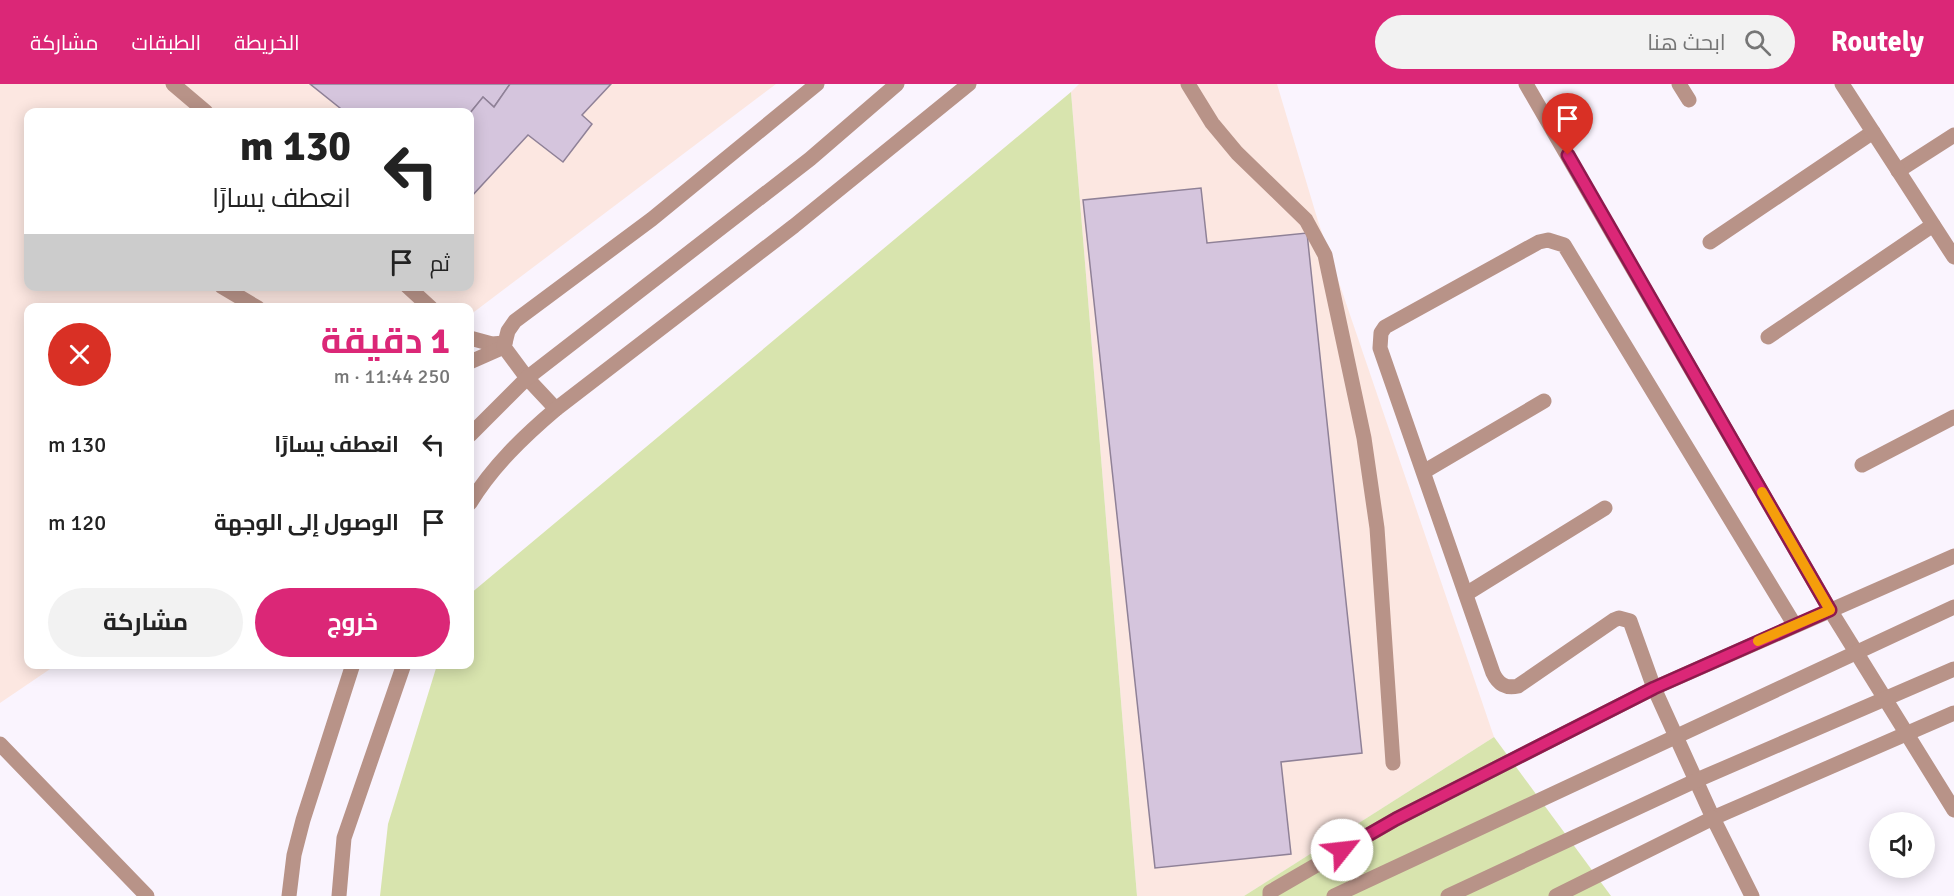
<!DOCTYPE html>
<html lang="ar">
<meta charset="utf-8">
<style>
:root{--surface:#fff;--page:#f2f2f2;--text:#222;--muted:#767676;--accent:#db2777}
body{margin:0;font-family:Signika,Cairo,sans-serif;background:var(--page);color:var(--text);direction:rtl;height:100vh;display:flex;flex-direction:column;font-size:22px;white-space:nowrap}
*{box-sizing:border-box;margin:0}
p{font-size:20px;color:var(--muted)}
.icon{flex:none;width:33px;height:33px;fill:none;stroke:currentColor;stroke-width:2;stroke-linecap:round;stroke-linejoin:round}
.map{position:relative;flex:1;overflow:hidden;direction:ltr}
.panel{position:absolute;left:24px;top:219px;width:450px;height:366px;display:flex;flex-direction:column;background:var(--surface);border-radius:12px;box-shadow:0 3px 15px #0003;direction:rtl}
.panel>*{flex:none}
.top-card{position:absolute;left:24px;top:24px;width:450px;height:183px;border-radius:12px;box-shadow:0 3px 15px #0003;direction:rtl;background:#fff;color:var(--text);overflow:hidden}
.tools{position:absolute;left:1869px;top:728px;display:grid;gap:12px}
.tools a{display:grid;place-items:center;width:66px;height:66px;border-radius:50%;background:var(--surface);box-shadow:0 3px 15px #0003;font-size:30px}
.pin{position:absolute;display:grid;place-items:center;width:51px;height:51px;color:#fff;margin:-62px -26px;border-radius:50% 50% 50% 0;rotate:-45deg;box-shadow:0 0 6px #0007}
.pin .icon{rotate:45deg}
.me{position:absolute;width:66px;margin:-33px;rotate:61deg;stroke-linejoin:round;filter:drop-shadow(0 0 4px #0008)}
.turn{display:flex;align-items:center;gap:21px;height:126px;padding:0 24px;font-size:27px}
.turn .icon{width:78px;height:78px;stroke-width:2.5}
.turn b{display:block;font-size:42px;line-height:51px}
.then{display:flex;align-items:center;height:57px;padding:0 24px;background:#0003;gap:12px;font-size:22px}
.round{display:grid;place-items:center;flex:none;width:63px;height:63px;border-radius:32px;background:var(--page)}
.headline{display:flex;align-items:center;justify-content:space-between;height:102px;padding:0 24px}
h1{font-size:36px;font-weight:700;line-height:45px;color:var(--accent)}
.button{display:flex;gap:12px;margin-top:auto;padding:12px 24px}
.button a{flex:1;height:69px;border-radius:36px;background:var(--accent);color:#fff;font-size:24px;font-weight:700;line-height:69px;text-align:center}
.button a+a{background:var(--page);color:var(--text)}
ul{padding:0;list-style:none}
li{display:flex;align-items:center;gap:18px;height:78px;padding:0 24px}
li div{flex:1}
li b{display:block;font-size:22px}
li em{font-style:normal}
header{display:flex;align-items:center;gap:36px;box-sizing:border-box;height:84px;padding:0 30px;background:var(--accent);color:#fff}
header strong{font-size:28px}
nav{display:flex;gap:33px;margin-inline-start:auto;font-size:21px}
.search{width:420px;height:54px;background:var(--page);display:flex;align-items:center;gap:15px;box-sizing:border-box;padding:0 21px;border-radius:33px;color:var(--muted);font-size:22px}
.map>svg:first-child{display:block}
.industrial{fill:#fce7e1;fill-rule:evenodd}
.green{fill:#d8e4ae}
.building{fill:#d5c5dd;stroke:#8f8197;stroke-width:1.5}
.lines{fill:none;stroke-linecap:round;stroke-linejoin:round}
.lane{stroke:#b89388;stroke-width:15}
.street{stroke:#b89388;stroke-width:15}
.route-casing{stroke:#8e194d;stroke-width:15}
.route{stroke:#db2777;stroke-width:10}
.slow{stroke:#f59e0b;stroke-width:10}
</style>
<header>
<strong>Routely</strong>
<div class="search"><svg class="icon" aria-label="search" viewBox="0 0 24 24"><circle cx="10" cy="10" r="6"/><path d="M15 15l6 6"/></svg>ابحث هنا</div>
<nav><a>الخريطة</a><a>الطبقات</a><a>مشاركة</a></nav>
</header>
<div class="map">
<svg width="1954" height="812" viewBox="0 0 1954 812">
<rect width="100%" height="100%" fill="#faf4fe"/>
<g class="industrial">
<path d="M 0,0 L 776,0 L 470,231 L 470,224 L 28,224 L 28,580 L 56,581 L 0,619 ZM 28,28 L 470,28 L 470,202 L 28,202 Z"/>
<polygon points="1079,0 1277,0 1318,137 1494,653 1244,812 1137,812 1071,8"/>
</g>
<g class="green">
<polygon points="1071,8 1137,812 380,812 388,740 437,581 470,580 470,510"/>
<polygon points="1494,653 1611,812 1244,812"/>
</g>
<g class="building">
<polygon points="310,0 510,0 494,23 483,13 470,29 345,28"/>
<polygon points="510,0 611,0 582,31 592,40 563,78 528,51 470,114 470,29 483,13 494,23"/>
<polygon points="1201,104 1207,159 1307,149 1362,669 1281,678 1291,770 1155,784 1083,116"/>
</g>
<g class="lines">
<g class="lane">
<polyline points="173,0 206,28"/>
<polyline points="1188,0 1212,39 1237,69 1306,136 1325,171 1364,354 1377,444 1393,679"/>
<polyline points="1679,0 1689,16"/>
<polyline points="1898,87 1954,51"/>
<polyline points="1710,158 1873,48"/>
<polyline points="221,202 258,224"/>
<polyline points="407,202 431,224"/>
<polyline points="1768,253 1933,141"/>
<polyline points="470,254 492,260 505,259"/>
<polyline points="470,278 504,263"/>
<polyline points="527,294 504,263 508,247 515,237 652,135 817,0"/>
<polyline points="1862,381 1954,333"/>
<polyline points="1425,387 1544,317"/>
<polyline points="1466,510 1605,424"/>
</g>
<g class="street">
<polyline points="1526,0 1830,526 1954,726"/>
<polyline points="1842,0 1954,173"/>
<polyline points="527,294 556,325"/>
<polyline points="470,351 527,294 810,75 897,0"/>
<path d="M 470,419 C 493,382 523,353 556,325 L 794,142 L 969,0"/>
<path d="M 1794,540 L 1564,161 L 1548,156 L 1539,158 L 1385,243 L 1381,249 L 1380,264 L 1493,589 C 1498,600 1506,605 1518,602 L 1614,536 L 1619,534 L 1630,537 L 1654,604 L 1713,734 L 1954,629"/>
<polyline points="0,660 147,812"/>
<polyline points="289,812 294,771 303,736 353,580"/>
<polyline points="339,812 344,754 404,580"/>
<polyline points="1270,812 1270,808 1396,735 1654,604 1954,472"/>
<polyline points="1334,812 1954,523"/>
<polyline points="1448,812 1697,696 1954,585"/>
<polyline points="1556,812 1713,734 1752,812"/>
</g>
</g>
<g class="lines">
<defs>
<polyline id="route" points="1342,766 1396,735 1654,604 1830,526 1568,71"/>
</defs>
<use href="#route" class="route-casing"/>
<use href="#route" class="route"/>
<polyline class="slow" points="1758,557 1830,526 1762,408"/>
</g>
</svg>
<div class="tools">
<a><svg class="icon" aria-label="sound" viewBox="0 0 24 24"><path d="M4 9h4l5-4v14l-5-4H4zM17 9q2 3 0 6"/></svg></a>
</div>
<div class="pin" style="left:1568px;top:71px;background:#d93025"><svg class="icon" aria-label="arrive" viewBox="0 0 24 24"><path d="M6 21V4h12l-3 4 3 4H6"/></svg></div>
<svg class="me" style="left:1342px;top:766px" viewBox="-20 -20 40 40"><circle r="19" fill="#fff"/><path d="M0-13L10 11 0 6-10 11z" fill="#db2777"/></svg>
<div class="top-card">
<div class="turn"><svg class="icon" aria-label="left" viewBox="0 0 24 24"><path d="M17 20v-9H6M10 6l-5 5 5 5"/></svg><div><b>130 m</b>انعطف يسارًا</div></div>
<div class="then">ثم<svg class="icon" aria-label="arrive" viewBox="0 0 24 24"><path d="M6 21V4h12l-3 4 3 4H6"/></svg></div>
</div>
<section class="panel">
<div class="headline"><div><h1>1 دقيقة</h1><p>250 m · 11:44</p></div><a class="round" style="background:#d93025;color:#fff"><svg class="icon" aria-label="close" viewBox="0 0 24 24"><path d="M6 6l12 12M18 6L6 18"/></svg></a></div>
<ul>
<li><svg class="icon" aria-label="left" viewBox="0 0 24 24"><path d="M17 20v-9H6M10 6l-5 5 5 5"/></svg><div><b>انعطف يسارًا</b></div><em>130 m</em></li>
<li><svg class="icon" aria-label="arrive" viewBox="0 0 24 24"><path d="M6 21V4h12l-3 4 3 4H6"/></svg><div><b>الوصول إلى الوجهة</b></div><em>120 m</em></li>
</ul>
<div class="button"><a>خروج</a><a>مشاركة</a></div>
</section>
</div>
